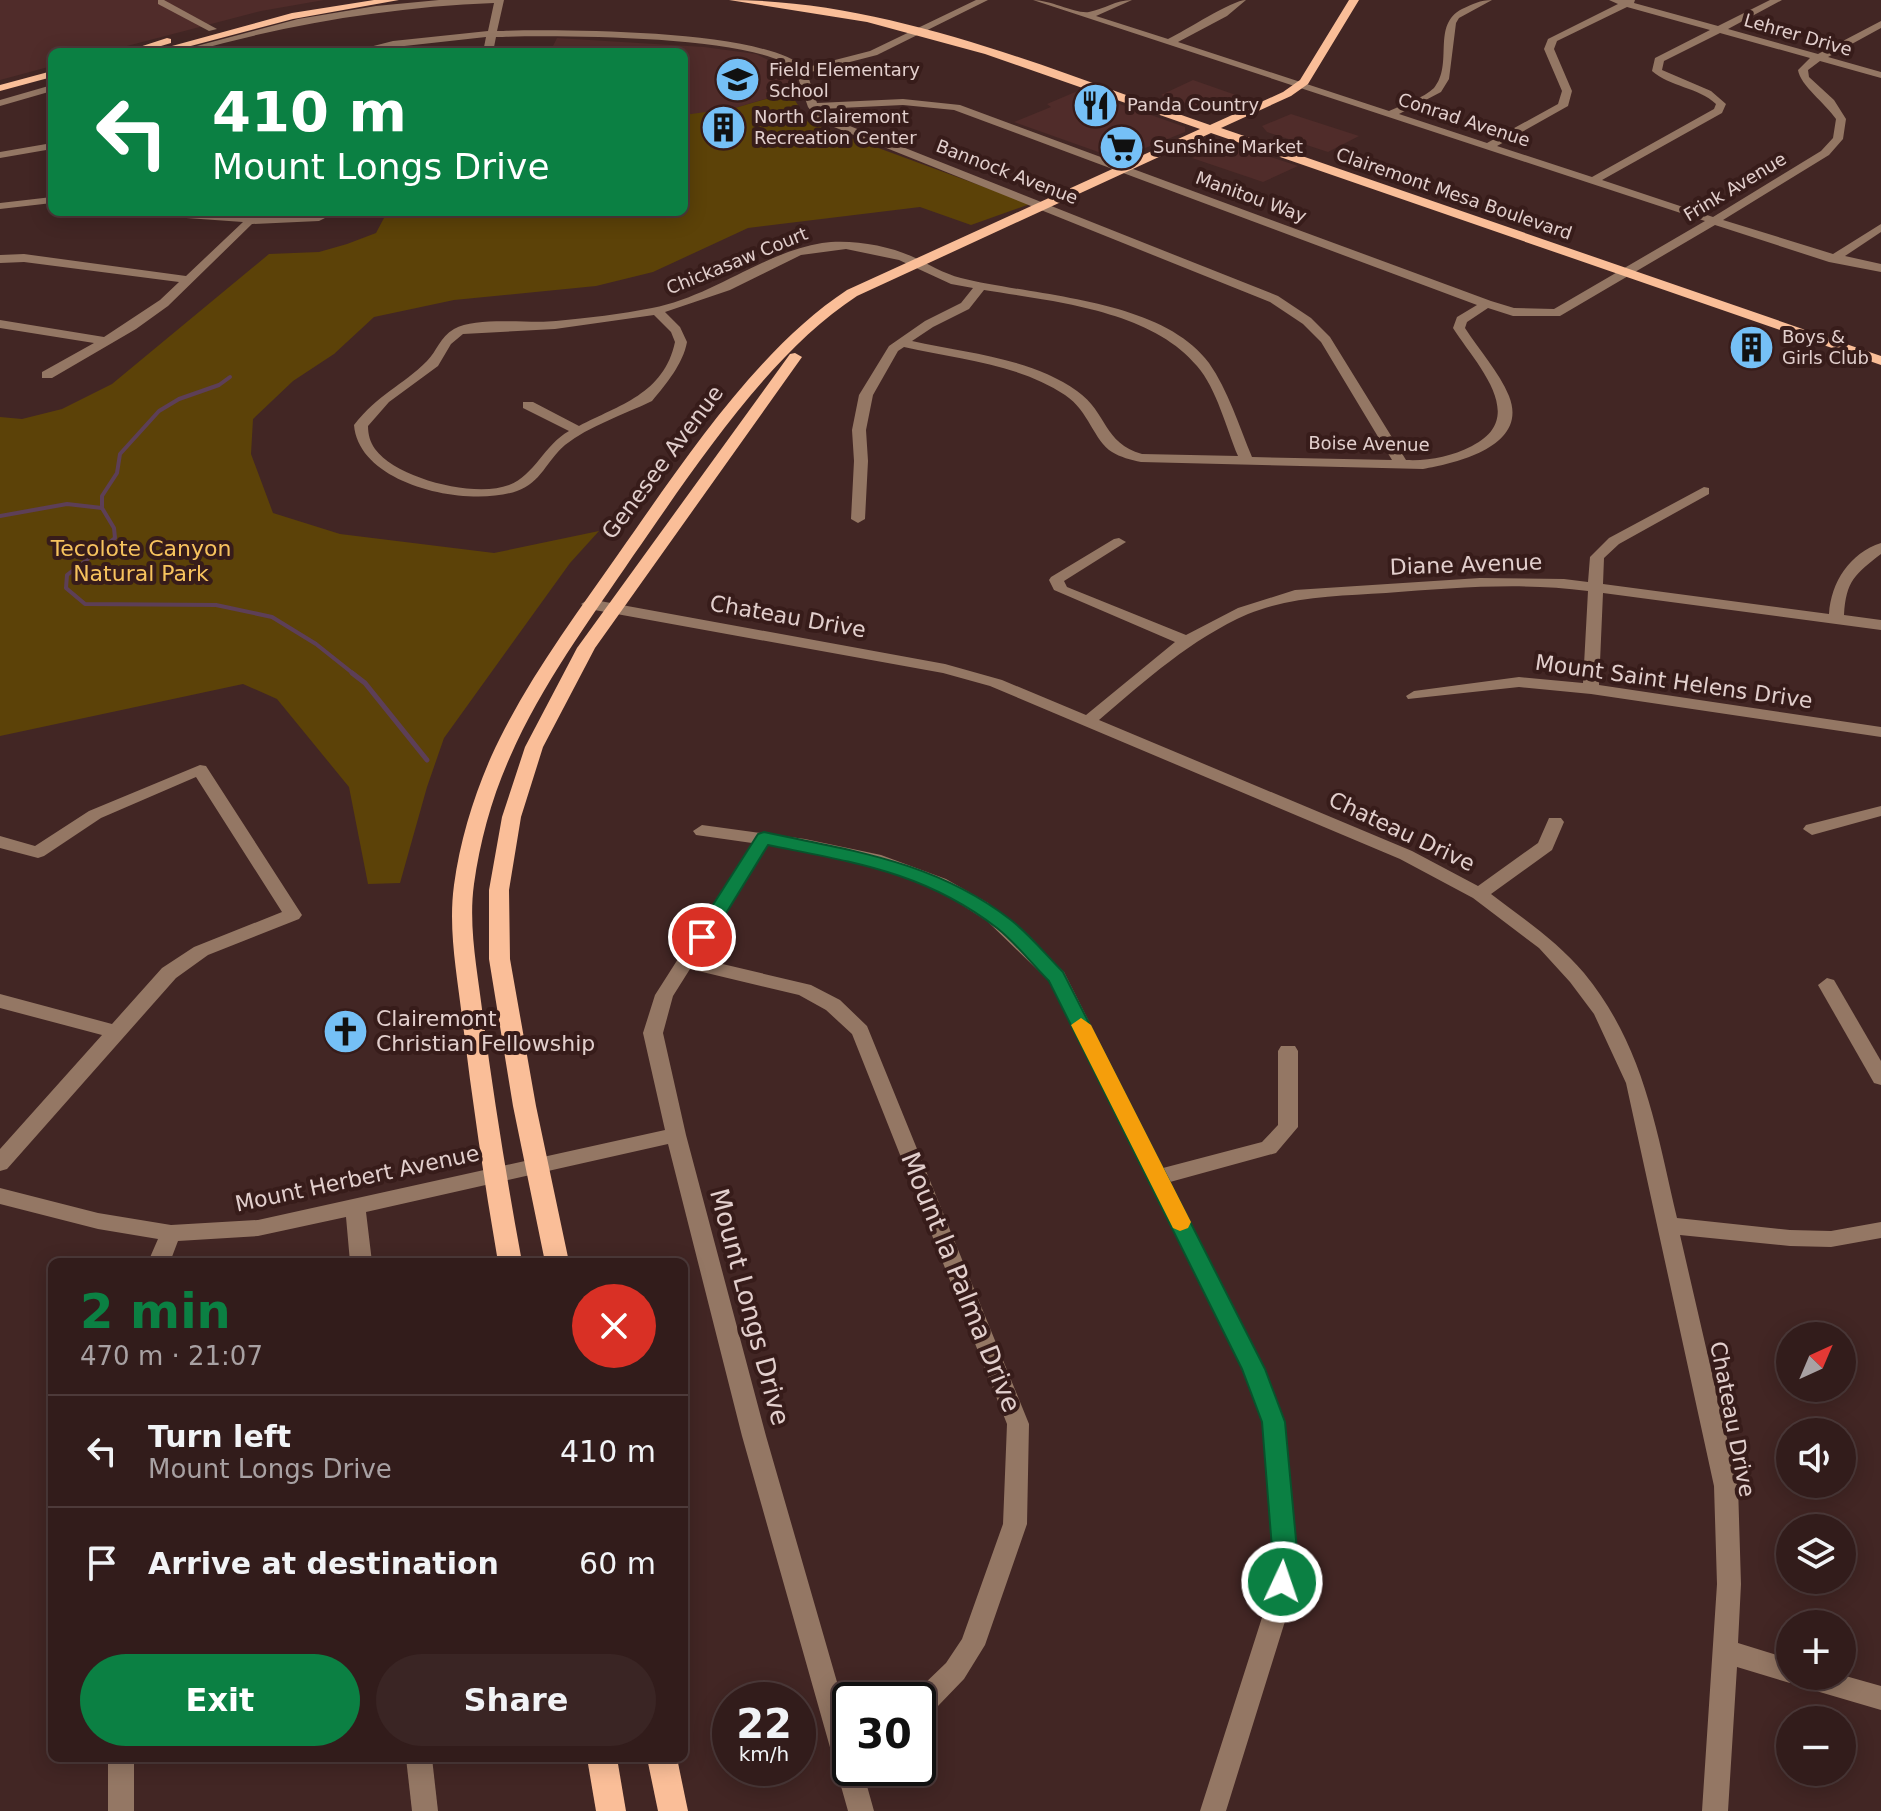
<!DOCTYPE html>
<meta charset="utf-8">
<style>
:root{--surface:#321c1b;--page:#3a2524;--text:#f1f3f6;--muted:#a8a1a3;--line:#4d3a3a;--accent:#0b8043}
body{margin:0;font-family:"DejaVu Sans",sans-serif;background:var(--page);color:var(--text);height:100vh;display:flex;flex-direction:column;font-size:30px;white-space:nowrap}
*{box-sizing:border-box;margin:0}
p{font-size:26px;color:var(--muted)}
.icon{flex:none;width:44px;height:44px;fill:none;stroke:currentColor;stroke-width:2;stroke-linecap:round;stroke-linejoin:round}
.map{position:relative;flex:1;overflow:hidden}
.details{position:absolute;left:48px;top:1258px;width:640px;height:504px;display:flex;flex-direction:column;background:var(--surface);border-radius:12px;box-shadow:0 4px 20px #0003,0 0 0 2px var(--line)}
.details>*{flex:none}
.top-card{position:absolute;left:48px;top:48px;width:640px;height:168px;border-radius:12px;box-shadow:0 4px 20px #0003,0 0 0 2px var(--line);background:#0b8043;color:#fff;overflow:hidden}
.needle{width:52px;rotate:44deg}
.fabs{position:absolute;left:1776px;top:1322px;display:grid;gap:16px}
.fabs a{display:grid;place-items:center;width:80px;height:80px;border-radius:50%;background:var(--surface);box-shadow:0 4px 20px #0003,0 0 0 2px var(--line);font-size:40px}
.speed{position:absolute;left:712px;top:1682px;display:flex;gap:16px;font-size:40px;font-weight:700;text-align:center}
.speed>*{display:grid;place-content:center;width:104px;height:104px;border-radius:50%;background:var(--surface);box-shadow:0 4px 20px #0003,0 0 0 2px var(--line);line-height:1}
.speed small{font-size:20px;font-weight:400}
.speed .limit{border:4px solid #111;border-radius:12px;background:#fff;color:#111}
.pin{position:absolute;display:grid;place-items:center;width:68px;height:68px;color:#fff;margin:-34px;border:4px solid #fff;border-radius:50%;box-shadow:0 2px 8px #0007}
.me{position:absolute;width:88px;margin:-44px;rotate:3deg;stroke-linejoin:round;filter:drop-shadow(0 0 6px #0008)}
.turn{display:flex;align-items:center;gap:28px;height:168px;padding:0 32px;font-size:36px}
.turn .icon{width:104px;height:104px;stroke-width:2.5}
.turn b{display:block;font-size:56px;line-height:68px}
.round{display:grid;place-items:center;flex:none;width:84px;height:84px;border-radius:42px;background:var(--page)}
.headline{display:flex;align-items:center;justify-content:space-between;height:136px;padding:0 32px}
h1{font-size:48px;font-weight:700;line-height:60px;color:var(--accent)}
.action{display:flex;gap:16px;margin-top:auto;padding:16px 32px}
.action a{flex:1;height:92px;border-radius:48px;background:var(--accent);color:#fff;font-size:32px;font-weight:700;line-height:92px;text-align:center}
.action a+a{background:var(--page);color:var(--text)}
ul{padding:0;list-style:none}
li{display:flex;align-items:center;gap:24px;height:112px;padding:0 32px;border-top:2px solid var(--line)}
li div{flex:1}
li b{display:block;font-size:30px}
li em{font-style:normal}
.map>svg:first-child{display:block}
.built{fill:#502c2a}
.green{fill:#5c4208}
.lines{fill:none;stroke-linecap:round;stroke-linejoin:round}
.stream-far1{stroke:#5d3f57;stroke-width:4}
.stream{stroke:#5d3f57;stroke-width:5}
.minor{fill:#947764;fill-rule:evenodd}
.major{fill:#fabe98;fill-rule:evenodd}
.route{fill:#0b8043;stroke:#07532c;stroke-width:2}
.slow{fill:#f59e0b}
.labels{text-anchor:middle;stroke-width:8;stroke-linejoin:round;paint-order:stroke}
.far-street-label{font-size:18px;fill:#e2cfcd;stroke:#371c1a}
.far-poi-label{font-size:18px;fill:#e2cfcd;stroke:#371c1a;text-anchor:start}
.street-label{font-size:22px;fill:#e2cfcd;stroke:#371c1a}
.park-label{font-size:22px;fill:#f7c35e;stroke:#371c1a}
.poi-label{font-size:22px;fill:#e2cfcd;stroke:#371c1a;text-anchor:start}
.near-street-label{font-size:26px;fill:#e2cfcd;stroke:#371c1a}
</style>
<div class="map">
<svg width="1881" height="1811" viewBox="0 0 1881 1811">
<rect width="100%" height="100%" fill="#422624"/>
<g class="built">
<polygon points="0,0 324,0 261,11 104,52 52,52 52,66 0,80"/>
<polygon points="557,38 704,47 756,54 791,71 795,90 735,108 685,116 684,52 550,52"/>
<polygon points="1193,80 1253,101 1227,112 1216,113 1161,95"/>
<polygon points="1080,90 1185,127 1185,132 1118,159 1014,122 1051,107 1047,104"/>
<polygon points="1291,114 1359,136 1328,152 1267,132 1262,126"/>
<polygon points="1222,145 1234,145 1298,166 1263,182 1192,158"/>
</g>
<polygon class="green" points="790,92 808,122 1030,204 971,225 920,207 748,228 653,272 596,286 454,300 374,317 334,354 293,381 253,419 251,454 273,513 340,534 494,553 599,531 570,563 444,738 427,787 400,883 368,884 349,787 277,699 243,684 0,736 0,417 22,419 62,409 112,384 269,254 319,252 347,244 376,233 384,218 380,212 684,212 684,115 735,108"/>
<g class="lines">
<g class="stream-far1">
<polyline points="102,508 102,496 117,473 120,454 159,411 179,399 219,385 230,377"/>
<polyline points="0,516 67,504 102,508 114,528 115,538 67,575 66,588 85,604 216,605 272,617 316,644 355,675"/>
</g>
<polyline class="stream" points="352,673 365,683 427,760"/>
<g class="minor">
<polygon points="158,0 164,0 217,29 209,31 158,4"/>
<path d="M 439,0 L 504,0 L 497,31 C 555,29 767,29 804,68 L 870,51 L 976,0 L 988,0 L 877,55 L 807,73 L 817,103 L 903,99 L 960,105 L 1491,301 L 1514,308 L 1554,309 L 1705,221 L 1033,0 C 1051,0 1075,14 1089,12 C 1105,9 1115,0 1132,0 L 1096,16 L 1168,39 C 1185,31 1232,0 1246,0 L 1227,16 L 1178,42 L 1389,111 C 1402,105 1424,98 1434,88 C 1454,64 1431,25 1462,9 C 1473,4 1480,0 1492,0 L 1459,18 L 1456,23 L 1449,79 L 1441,92 L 1399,114 L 1487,143 L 1558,104 L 1562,91 L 1544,49 L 1548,39 L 1618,4 L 1609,0 L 1635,0 L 1634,3 L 1718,26 L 1770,0 L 1782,0 L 1728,29 L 1818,54 L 1881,21 L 1881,28 L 1828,57 L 1881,72 L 1881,78 L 1820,61 L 1808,70 L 1809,77 L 1834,100 L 1846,119 L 1843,139 L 1829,155 L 1723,220 L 1833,254 L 1881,224 L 1881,232 L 1845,256 L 1881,264 L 1881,272 L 1829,262 L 1715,225 L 1560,316 L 1513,316 L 1488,308 L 1467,322 L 1465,328 C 1479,350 1499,372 1509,396 C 1529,446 1458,463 1423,469 L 1141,462 C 1131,460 1120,457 1112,452 C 1094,441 1089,411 1065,395 C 1019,364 957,359 904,347 L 898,351 L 873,395 L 866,430 L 868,461 L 865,519 L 858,523 L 851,519 L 854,461 L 852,430 L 859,395 L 889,346 L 925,321 L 961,303 L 973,288 L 951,284 L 899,260 L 846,249 L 801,255 L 730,290 L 665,312 L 680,327 L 687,342 C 683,364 666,384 652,401 C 623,415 589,426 565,445 C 547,460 541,483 517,491 C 469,508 359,486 354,425 C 378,394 402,386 427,361 C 437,351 440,337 454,329 C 477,316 529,324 556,321 C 588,318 621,314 652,308 C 712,297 764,252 822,243 C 849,239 886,245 911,256 C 927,263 944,274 961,278 C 1032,296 1161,298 1209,363 C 1228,390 1239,426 1252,457 L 1392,460 L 1321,342 L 1303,324 L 1270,302 L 819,121 L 808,107 L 795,69 C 754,35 555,35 496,37 L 493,52 L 483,52 L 486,37 L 350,52 L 393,41 L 488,31 L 494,3 C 390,7 290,24 190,52 L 174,52 L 298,19 L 376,6 ZM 1627,7 L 1710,30 L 1655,58 L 1652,71 C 1670,87 1698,87 1716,104 L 1714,109 L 1592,177 L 1497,146 L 1568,106 L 1572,91 L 1554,49 L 1557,41 ZM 1720,33 L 1810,58 L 1798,70 C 1800,85 1826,104 1836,119 L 1833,138 L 1821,151 L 1713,217 L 1602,180 L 1722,113 L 1726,104 L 1711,91 L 1662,70 L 1664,61 ZM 903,105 L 954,110 L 1477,305 L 1457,317 L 1453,328 C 1475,363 1530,417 1472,446 C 1450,457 1429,461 1406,460 L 1330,337 L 1311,318 L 1278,296 L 827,117 L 819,109 ZM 984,290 C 1051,301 1151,310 1197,366 C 1217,389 1226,428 1238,456 L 1142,454 C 1103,443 1108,413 1077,391 C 1031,358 966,353 912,341 L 933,327 L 969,309 ZM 654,315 L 671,332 L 675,342 C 664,394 619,405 579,426 L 533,402 L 523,402 L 523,408 L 569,431 C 544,445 535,475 509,485 C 475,498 397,479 375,449 C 370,442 368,434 368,426 L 389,402 L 438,366 L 451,344 L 463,334 L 555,329 Z"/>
<polygon points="52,85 52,91 0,106 0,100"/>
<polygon points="52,143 52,149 0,158 0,152"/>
<polygon points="52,197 52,203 0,209 0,203"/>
<polygon points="138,212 247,215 249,212 261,212 257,217 319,215 325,218 319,221 252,224 168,306 136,329 52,378 42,378 42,372 94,343 0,328 0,320 104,337 160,300 179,282 24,262 0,263 0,255 24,254 186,276 243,222 144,215"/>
<path d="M 1704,487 L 1709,488 L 1709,494 L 1619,544 L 1604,558 L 1603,584 L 1829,614 C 1831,582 1850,553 1881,543 L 1881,554 C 1855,574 1846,581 1844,615 L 1881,620 L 1881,630 L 1603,593 L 1599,685 L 1881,727 L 1881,737 L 1591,694 L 1519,687 L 1408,699 L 1406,696 L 1414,691 L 1519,677 L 1583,683 L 1588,591 C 1521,582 1453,588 1386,593 C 1340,596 1292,596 1248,614 C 1191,639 1146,680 1099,720 L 1412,851 L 1478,886 L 1538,843 L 1549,818 L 1561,818 L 1564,822 L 1552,850 L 1491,894 C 1524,919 1558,942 1584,973 C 1644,1046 1656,1129 1677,1218 L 1790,1230 L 1831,1231 L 1881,1222 L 1881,1238 L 1831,1247 L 1790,1246 L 1680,1235 L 1738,1486 L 1741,1584 L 1738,1643 L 1790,1659 L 1790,1676 L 1842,1675 L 1881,1686 L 1881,1710 L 1806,1688 L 1795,1681 L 1790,1683 L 1737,1667 L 1728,1811 L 1702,1811 L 1717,1584 L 1714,1486 L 1626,1083 L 1594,1014 L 1570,982 L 1539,948 L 1473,898 L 1400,859 L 990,686 L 943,673 L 589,609 L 581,604 L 589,599 L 945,664 L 1002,680 L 1086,715 L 1175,642 L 1054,590 L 1049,580 L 1051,577 L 1114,539 L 1119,538 L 1126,542 L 1064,581 L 1067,587 L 1186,635 L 1238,608 L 1295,590 L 1480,578 L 1564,579 L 1588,582 L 1590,557 L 1609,538 Z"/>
<polygon points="200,765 206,766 302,915 299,919 208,955 176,978 7,1169 0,1171 0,1149 102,1035 0,1008 0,994 112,1024 162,968 194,947 282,912 196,777 101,818 44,856 38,858 0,848 0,836 35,846 89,811"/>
<polygon points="1881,806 1881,816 1812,835 1803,829 1806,825"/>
<polygon points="702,825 805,839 881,855 946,879 988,903 1064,972 1163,1168 1262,1142 1278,1125 1278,1051 1281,1046 1295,1046 1298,1051 1298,1127 1276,1153 1170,1182 1265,1369 1284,1422 1297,1561 1291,1602 1226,1811 1200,1811 1267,1602 1273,1561 1262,1422 1243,1369 1049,981 987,921 934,887 871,864 768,845 697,958 811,985 840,1000 867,1026 1029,1424 1027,1524 985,1645 964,1679 938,1706 918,1714 918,1700 906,1700 909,1693 920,1688 946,1663 962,1639 1003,1524 1007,1424 852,1034 826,1010 799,995 690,969 673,996 663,1033 686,1135 766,1436 850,1727 850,1768 862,1768 874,1811 848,1811 742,1436 668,1144 366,1212 372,1262 350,1262 346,1217 258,1236 178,1241 170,1262 148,1262 158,1239 98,1229 0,1204 0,1188 98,1213 171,1225 258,1220 665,1130 643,1033 655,995 752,843 696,835 693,831"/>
<polygon points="1827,978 1834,980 1881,1061 1881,1085 1874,1083 1818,985"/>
<rect x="108" y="1758" width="26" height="53"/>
<polygon points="406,1758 432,1758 438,1811 412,1811"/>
</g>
<g class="major">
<polygon points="374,0 399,0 293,19 168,52 150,52 292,13"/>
<path d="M 729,0 C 891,0 1058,72 1210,125 L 1283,92 L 1300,80 L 1349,0 L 1359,0 L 1308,84 L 1291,96 L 1221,128 L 1881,356 L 1881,365 L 1211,133 L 857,296 C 768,354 694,469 633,556 C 589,621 542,684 510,757 C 492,797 480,841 474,884 C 468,928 478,973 483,1017 C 494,1099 507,1181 522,1262 L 498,1262 C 484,1181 472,1099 462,1017 C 457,974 448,929 454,885 C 460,841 473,798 491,757 C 524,684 573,619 619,553 C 681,465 757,349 847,290 L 1200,129 L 985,54 L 867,22 Z"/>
<polygon points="167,38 171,39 171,43 141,52 124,52"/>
<polygon points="52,71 52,77 0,91 0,85"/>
<polygon points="795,353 802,357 595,648 543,747 521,817 509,890 510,959 536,1106 569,1262 545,1262 513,1106 489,959 489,890 502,817 525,747 577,648 790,354"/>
<polygon points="587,1758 617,1758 626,1811 596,1811"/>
<polygon points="647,1758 677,1758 688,1811 658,1811"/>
</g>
</g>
<path class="route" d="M 764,832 C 854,851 936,862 1011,920 C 1030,935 1046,955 1063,972 L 1265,1369 L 1285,1422 L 1298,1561 L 1291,1590 L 1282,1593 L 1273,1590 L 1270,1582 L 1273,1561 L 1262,1422 L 1242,1369 L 1049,981 C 1032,964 1016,943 997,928 C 924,872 856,863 768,845 L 709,941 L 695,941 L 693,937 L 695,933 L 758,834 Z"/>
<polygon class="slow" points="1081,1018 1091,1025 1191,1222 1188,1228 1180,1231 1173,1228 1170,1222 1071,1025"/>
<defs>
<symbol id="school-disc" viewBox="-11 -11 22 22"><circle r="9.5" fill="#75c0f6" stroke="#371c1a"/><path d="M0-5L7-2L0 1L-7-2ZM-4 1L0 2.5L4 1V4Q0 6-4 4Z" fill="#111"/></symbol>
<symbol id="restaurant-disc" viewBox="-11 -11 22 22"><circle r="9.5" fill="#75c0f6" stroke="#371c1a"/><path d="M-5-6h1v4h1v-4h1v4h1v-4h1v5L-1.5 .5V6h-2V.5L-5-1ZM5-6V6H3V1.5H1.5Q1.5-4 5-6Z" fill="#111"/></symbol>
<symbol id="building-disc" viewBox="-11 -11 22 22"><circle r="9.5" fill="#75c0f6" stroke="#371c1a"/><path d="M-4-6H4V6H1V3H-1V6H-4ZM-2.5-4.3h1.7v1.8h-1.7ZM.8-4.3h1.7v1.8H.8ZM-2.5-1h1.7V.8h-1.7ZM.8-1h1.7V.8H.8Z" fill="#111"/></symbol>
<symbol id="supermarket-disc" viewBox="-11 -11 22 22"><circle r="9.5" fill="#75c0f6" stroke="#371c1a"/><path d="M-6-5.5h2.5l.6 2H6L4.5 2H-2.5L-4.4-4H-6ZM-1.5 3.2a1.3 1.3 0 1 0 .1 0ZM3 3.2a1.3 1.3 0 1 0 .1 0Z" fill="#111"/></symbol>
<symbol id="church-disc" viewBox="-11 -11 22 22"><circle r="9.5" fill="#75c0f6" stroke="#371c1a"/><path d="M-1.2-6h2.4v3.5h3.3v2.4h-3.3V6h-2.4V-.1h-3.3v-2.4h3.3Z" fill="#111"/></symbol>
</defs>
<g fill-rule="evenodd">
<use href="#school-disc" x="712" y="54" width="51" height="51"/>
<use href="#restaurant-disc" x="1070" y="80" width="51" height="51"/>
<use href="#building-disc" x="698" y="102" width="51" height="51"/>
<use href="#supermarket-disc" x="1096" y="122" width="51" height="51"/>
<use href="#building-disc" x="1726" y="322" width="51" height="51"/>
<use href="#church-disc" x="320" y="1006" width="51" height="51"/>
</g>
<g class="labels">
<g class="far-street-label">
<text transform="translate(1798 35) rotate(16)" y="6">Lehrer Drive</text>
<text transform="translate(1464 120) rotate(18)" y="6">Conrad Avenue</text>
<text transform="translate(1007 172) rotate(21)" y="6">Bannock Avenue</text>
<text transform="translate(1735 187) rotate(-31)" y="6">Frink Avenue</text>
<text transform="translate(1454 194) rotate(19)" y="6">Clairemont Mesa Boulevard</text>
<text transform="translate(1251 197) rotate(20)" y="6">Manitou Way</text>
<text transform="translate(737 261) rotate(-22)" y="6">Chickasaw Court</text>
<text transform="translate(1369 444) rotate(1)" y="6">Boise Avenue</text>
</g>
<g class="far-poi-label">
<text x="769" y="76">Field Elementary<tspan x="769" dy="21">School</tspan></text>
<text x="1127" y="111">Panda Country</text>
<text x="754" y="123">North Clairemont<tspan x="754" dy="21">Recreation Center</tspan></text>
<text x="1153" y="153">Sunshine Market</text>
<text x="1782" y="343">Boys &amp;<tspan x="1782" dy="21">Girls Club</tspan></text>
</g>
<g class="street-label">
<text transform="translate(662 462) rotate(-53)" y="8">Genesee Avenue</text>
<text transform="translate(1466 564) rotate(-2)" y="8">Diane Avenue</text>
<text transform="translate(788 616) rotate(10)" y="8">Chateau Drive</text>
<text transform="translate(1674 681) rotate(8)" y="8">Mount Saint Helens Drive</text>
<text transform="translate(1402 831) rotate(25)" y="8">Chateau Drive</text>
<text transform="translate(357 1178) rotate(-12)" y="8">Mount Herbert Avenue</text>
<text transform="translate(1733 1419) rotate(79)" y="8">Chateau Drive</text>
</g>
<g class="park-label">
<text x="141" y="556">Tecolote Canyon<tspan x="141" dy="25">Natural Park</tspan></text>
</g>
<g class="poi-label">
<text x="376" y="1026">Clairemont<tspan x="376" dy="25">Christian Fellowship</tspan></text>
</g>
<g class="near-street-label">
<text transform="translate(961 1282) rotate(68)" y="9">Mount la Palma Drive</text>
<text transform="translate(750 1307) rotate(75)" y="9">Mount Longs Drive</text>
</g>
</g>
</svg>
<div class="fabs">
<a><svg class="needle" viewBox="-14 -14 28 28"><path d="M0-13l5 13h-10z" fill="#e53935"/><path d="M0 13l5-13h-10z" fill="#a8a1a3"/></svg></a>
<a><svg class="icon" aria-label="sound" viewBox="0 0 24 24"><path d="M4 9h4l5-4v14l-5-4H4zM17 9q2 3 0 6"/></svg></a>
<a><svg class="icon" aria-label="layers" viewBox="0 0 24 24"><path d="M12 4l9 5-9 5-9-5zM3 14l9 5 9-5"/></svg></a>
<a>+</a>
<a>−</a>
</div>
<div class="speed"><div>22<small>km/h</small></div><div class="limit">30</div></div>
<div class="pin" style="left:702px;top:937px;background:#d93025"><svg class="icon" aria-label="arrive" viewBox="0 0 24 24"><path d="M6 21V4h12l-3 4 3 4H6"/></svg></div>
<svg class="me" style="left:1282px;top:1582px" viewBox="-20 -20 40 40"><circle r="17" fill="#0b8043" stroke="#fff" stroke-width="3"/><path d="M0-11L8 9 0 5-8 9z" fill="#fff"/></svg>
<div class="top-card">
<div class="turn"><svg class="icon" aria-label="left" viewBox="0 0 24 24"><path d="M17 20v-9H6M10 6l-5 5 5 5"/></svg><div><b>410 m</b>Mount Longs Drive</div></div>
</div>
<section class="details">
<div class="headline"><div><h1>2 min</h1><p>470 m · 21:07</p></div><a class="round" style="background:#d93025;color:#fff"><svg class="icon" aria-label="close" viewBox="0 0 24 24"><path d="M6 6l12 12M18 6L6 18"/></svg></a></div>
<ul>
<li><svg class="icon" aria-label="left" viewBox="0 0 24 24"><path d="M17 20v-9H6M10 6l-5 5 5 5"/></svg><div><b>Turn left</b><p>Mount Longs Drive</p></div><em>410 m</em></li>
<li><svg class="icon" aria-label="arrive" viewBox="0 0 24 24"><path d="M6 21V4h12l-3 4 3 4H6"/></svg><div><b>Arrive at destination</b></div><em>60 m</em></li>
</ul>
<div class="action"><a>Exit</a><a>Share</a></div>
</section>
</div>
